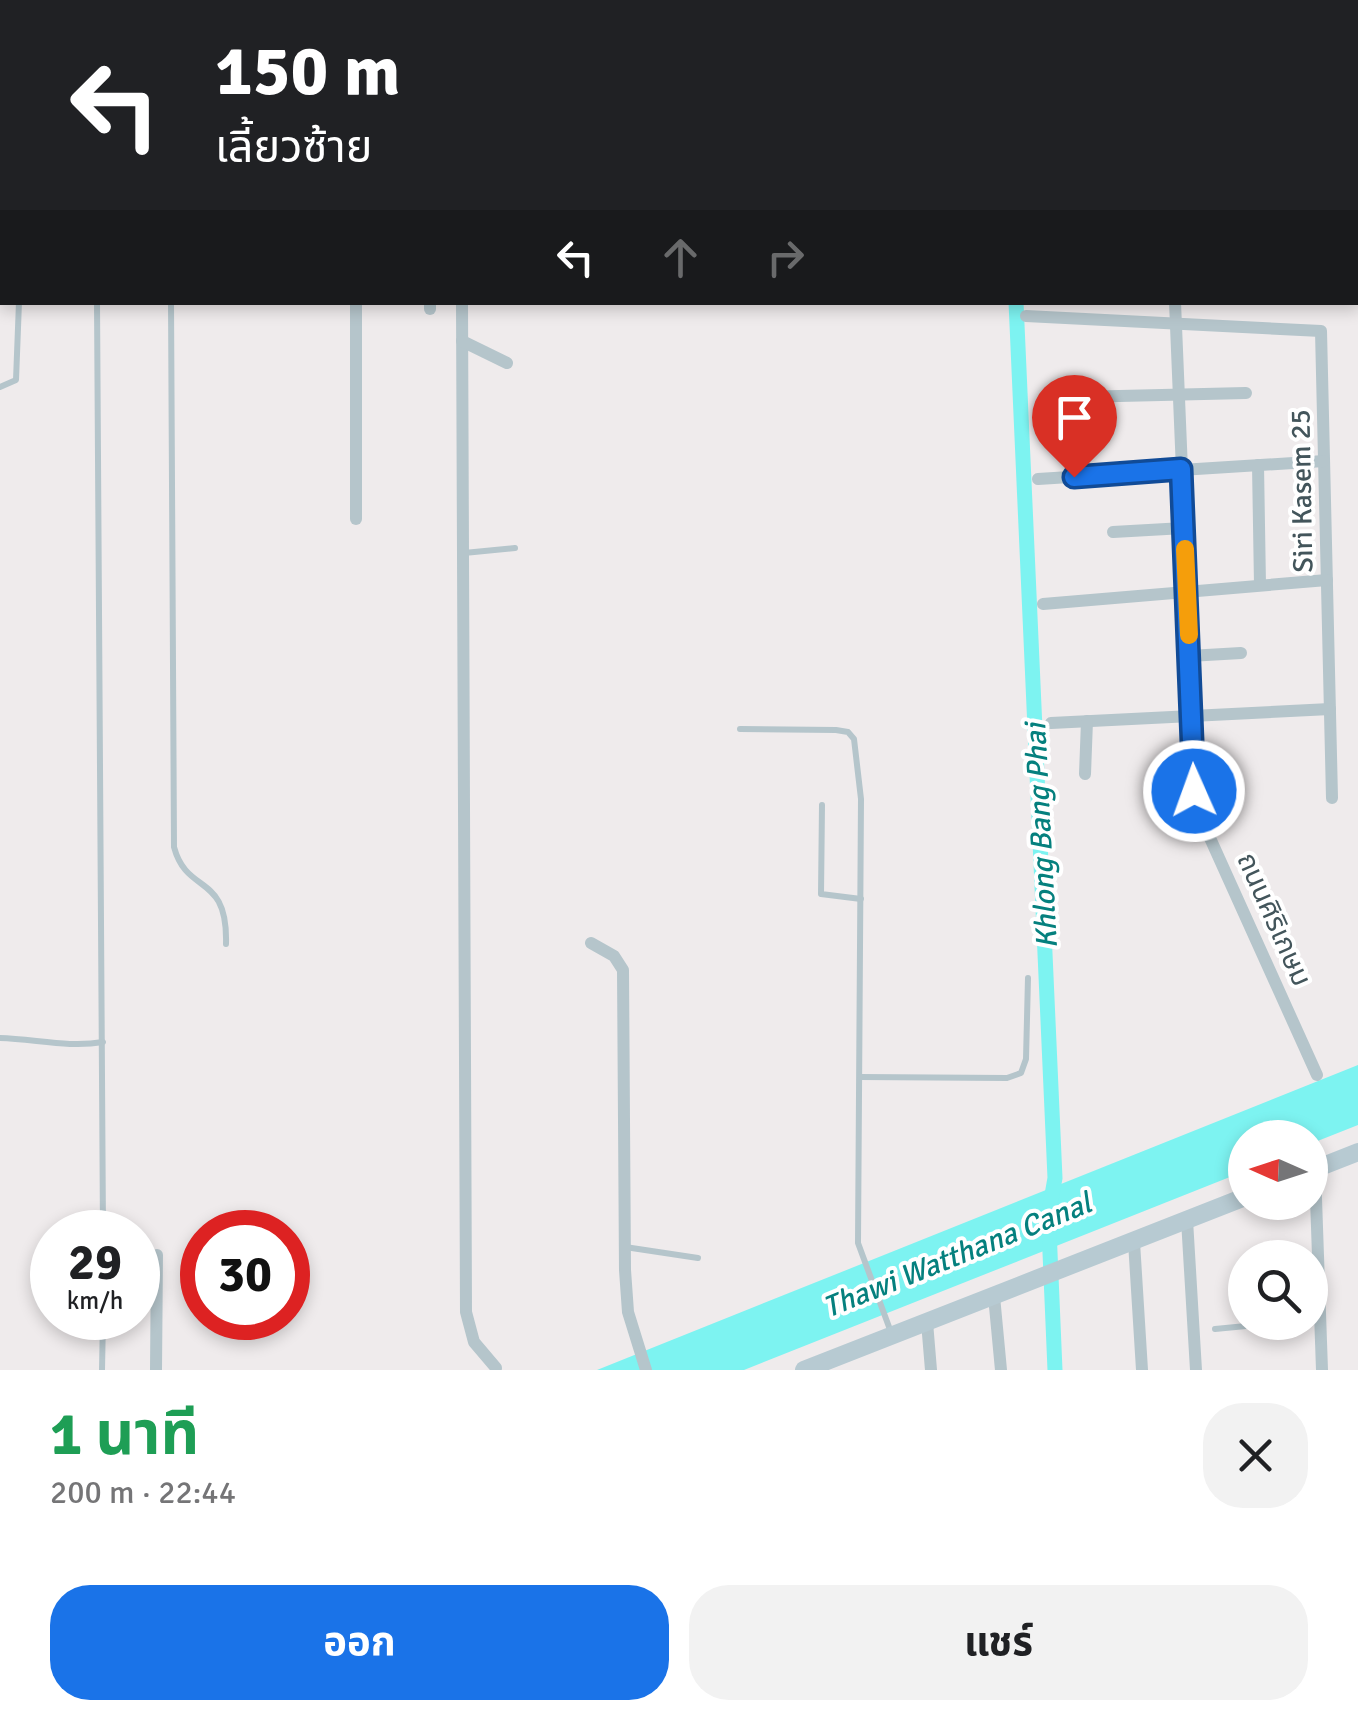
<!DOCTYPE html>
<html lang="th">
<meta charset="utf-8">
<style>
:root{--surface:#fff;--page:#f2f2f2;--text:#202124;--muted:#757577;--accent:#1a73e8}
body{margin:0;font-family:Signika,"Noto Sans Thai",sans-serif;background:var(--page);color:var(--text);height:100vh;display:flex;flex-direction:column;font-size:38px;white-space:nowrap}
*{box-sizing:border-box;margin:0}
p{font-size:32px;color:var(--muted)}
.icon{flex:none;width:55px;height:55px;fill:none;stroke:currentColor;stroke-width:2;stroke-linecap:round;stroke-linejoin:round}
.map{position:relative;height:1370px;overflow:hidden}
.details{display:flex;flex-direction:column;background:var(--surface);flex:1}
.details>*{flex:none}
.hud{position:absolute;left:0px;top:0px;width:1360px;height:305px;box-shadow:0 5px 15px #0003;background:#202124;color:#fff;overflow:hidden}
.needle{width:65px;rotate:273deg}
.controls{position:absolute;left:1228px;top:1120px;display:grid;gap:20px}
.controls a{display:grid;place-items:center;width:100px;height:100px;border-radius:50%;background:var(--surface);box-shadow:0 5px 15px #0003;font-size:50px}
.speed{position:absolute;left:30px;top:1210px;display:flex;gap:20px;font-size:50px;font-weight:700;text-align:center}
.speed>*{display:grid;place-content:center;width:130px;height:130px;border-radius:50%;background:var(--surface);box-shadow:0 5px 15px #0003;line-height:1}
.speed small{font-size:25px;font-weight:400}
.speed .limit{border:15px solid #d22;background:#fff;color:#111}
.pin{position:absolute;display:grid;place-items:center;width:85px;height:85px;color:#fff;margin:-102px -42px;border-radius:50% 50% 50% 0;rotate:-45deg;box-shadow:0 0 10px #0007}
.pin .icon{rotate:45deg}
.me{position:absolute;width:110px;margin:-55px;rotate:358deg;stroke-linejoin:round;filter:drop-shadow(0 0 8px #0008)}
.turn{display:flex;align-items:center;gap:35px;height:210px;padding:0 50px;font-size:45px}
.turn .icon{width:130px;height:130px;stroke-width:2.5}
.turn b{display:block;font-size:70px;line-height:85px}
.lanes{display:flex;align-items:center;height:95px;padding:0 50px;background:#0003;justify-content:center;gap:50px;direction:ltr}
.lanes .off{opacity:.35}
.round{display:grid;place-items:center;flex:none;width:105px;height:105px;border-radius:40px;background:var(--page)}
.summary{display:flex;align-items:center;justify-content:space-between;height:170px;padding:0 50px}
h1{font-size:60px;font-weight:700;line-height:75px;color:#1e9e55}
.cta{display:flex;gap:20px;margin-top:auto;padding:20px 50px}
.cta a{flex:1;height:115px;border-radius:40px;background:var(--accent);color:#fff;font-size:40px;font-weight:700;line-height:115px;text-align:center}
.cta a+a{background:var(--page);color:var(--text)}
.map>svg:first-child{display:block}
.water{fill:#7df3f1}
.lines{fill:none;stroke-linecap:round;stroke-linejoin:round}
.canal{stroke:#7df3f1;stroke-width:15}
.lane{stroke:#b5c5cb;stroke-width:6}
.street{stroke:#b5c5cb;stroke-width:12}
.secondary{stroke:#b7cad2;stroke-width:18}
.route-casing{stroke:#114b97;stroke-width:25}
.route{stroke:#1a73e8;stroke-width:18}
.slow{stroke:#f59e0b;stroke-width:18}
.labels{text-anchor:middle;stroke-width:8;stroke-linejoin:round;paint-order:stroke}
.street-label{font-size:28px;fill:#43555b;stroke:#fff}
.water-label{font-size:30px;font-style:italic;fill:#05807e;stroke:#fff}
</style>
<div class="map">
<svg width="1358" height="1370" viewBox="0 0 1358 1370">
<rect width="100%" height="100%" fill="#efebec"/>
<polygon class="water" points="1358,1065 1358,1125 1310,1144 1310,1138 1245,1138 1245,1171 744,1370 597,1370"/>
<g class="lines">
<g class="canal">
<polyline points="1010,0 1010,2"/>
<polyline points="1016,302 1055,1178 1050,1206"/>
<polyline points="1049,1229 1055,1370"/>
</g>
<g class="lane">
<polyline points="159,0 160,2"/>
<polyline points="371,0 372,2"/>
<polyline points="418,0 418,2"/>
<polyline points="433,0 433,2"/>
<polyline points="453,0 453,2"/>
<polyline points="116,2 116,0"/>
<polyline points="0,163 2,163"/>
<polyline points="97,302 103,1232"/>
<path d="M 171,302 L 174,847 C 187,896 228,872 226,944"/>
<polyline points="0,387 16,380 19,302"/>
<polyline points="464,553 515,548"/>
<polyline points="740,729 836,730 848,732 854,739 861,799 858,1243 892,1335"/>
<polyline points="822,805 821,894 861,899"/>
<path d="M 0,1038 C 35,1039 69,1048 103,1042"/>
<polyline points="860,1077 1007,1078 1021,1073 1026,1059 1028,978"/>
<polyline points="625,1247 698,1258"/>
<polyline points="1215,1329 1287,1322"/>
<polyline points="102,1370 103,1318"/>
</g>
<g class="street">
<polyline points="327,0 327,2"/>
<polyline points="345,0 345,2"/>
<polyline points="1078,0 1078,2"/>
<polyline points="1163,0 1163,2"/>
<polyline points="845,2 846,0"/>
<polyline points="356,302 356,519"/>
<polyline points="462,302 466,1312 474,1342 496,1368"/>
<polyline points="1175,302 1196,807 1317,1075"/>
<polyline points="430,309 430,302"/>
<polyline points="1026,316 1321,331 1332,798"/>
<polyline points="462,341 507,363"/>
<polyline points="1077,397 1246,393"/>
<polyline points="1258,465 1260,585"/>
<polyline points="1038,479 1324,461"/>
<polyline points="1113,532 1184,528"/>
<polyline points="1043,604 1327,580"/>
<polyline points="1189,656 1241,653"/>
<polyline points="1051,723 1330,709"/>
<polyline points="1085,774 1087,721"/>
<polyline points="591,943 614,956 623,970 625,1270 628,1312 646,1370"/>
<polyline points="1315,1170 1322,1370"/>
<polyline points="1187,1220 1196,1370"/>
<polyline points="1134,1242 1142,1370"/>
<polyline points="994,1296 1001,1370"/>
<polyline points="927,1322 931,1370"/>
<polyline points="156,1370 157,1255"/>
</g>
<g class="secondary">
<polyline points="0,81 2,81"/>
<polyline points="0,135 2,135"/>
<polyline points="1310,1171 1358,1152"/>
<polyline points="804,1370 1245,1197"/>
</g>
</g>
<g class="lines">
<defs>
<polyline id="route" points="1074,477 1181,469 1194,791"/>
</defs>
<use href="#route" class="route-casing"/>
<use href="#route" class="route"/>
<polyline class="slow" points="1185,549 1189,635"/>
</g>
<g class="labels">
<g class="street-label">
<text transform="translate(1301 491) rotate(-91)" y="10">Siri Kasem 25</text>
<text transform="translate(1275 919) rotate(66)" y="10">ถนนศิริเกษม</text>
</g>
<g class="water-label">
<text transform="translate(1041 836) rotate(-93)" y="10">Khlong Bang Phai</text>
<text transform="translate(957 1255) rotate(-22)" y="10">Thawi Watthana Canal</text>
</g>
</g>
</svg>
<div class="controls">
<a><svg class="needle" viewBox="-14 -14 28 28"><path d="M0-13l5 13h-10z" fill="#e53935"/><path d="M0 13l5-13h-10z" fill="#757577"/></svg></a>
<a><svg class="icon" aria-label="search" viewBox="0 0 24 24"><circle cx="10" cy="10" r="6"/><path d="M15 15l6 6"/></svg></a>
</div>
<div class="speed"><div>29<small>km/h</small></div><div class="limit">30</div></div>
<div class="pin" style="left:1074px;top:477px;background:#d93025"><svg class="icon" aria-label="arrive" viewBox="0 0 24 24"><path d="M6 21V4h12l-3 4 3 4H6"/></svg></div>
<svg class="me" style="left:1194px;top:791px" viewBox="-20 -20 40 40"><circle r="17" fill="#1a73e8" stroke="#fff" stroke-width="3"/><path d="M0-11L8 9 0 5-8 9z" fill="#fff"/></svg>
<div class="hud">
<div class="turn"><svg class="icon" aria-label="left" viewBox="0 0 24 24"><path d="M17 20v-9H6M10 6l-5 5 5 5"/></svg><div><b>150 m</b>เลี้ยวซ้าย</div></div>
<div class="lanes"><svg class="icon" aria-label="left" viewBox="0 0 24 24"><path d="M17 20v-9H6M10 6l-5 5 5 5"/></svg><svg class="icon off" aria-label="ahead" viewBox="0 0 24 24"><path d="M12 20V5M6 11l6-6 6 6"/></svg><svg class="icon off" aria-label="right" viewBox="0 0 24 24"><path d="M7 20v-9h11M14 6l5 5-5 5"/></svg></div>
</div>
</div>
<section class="details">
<div class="summary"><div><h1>1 นาที</h1><p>200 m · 22:44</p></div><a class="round"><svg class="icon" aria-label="close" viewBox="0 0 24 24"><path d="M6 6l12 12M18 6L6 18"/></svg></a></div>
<div class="cta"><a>ออก</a><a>แชร์</a></div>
</section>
